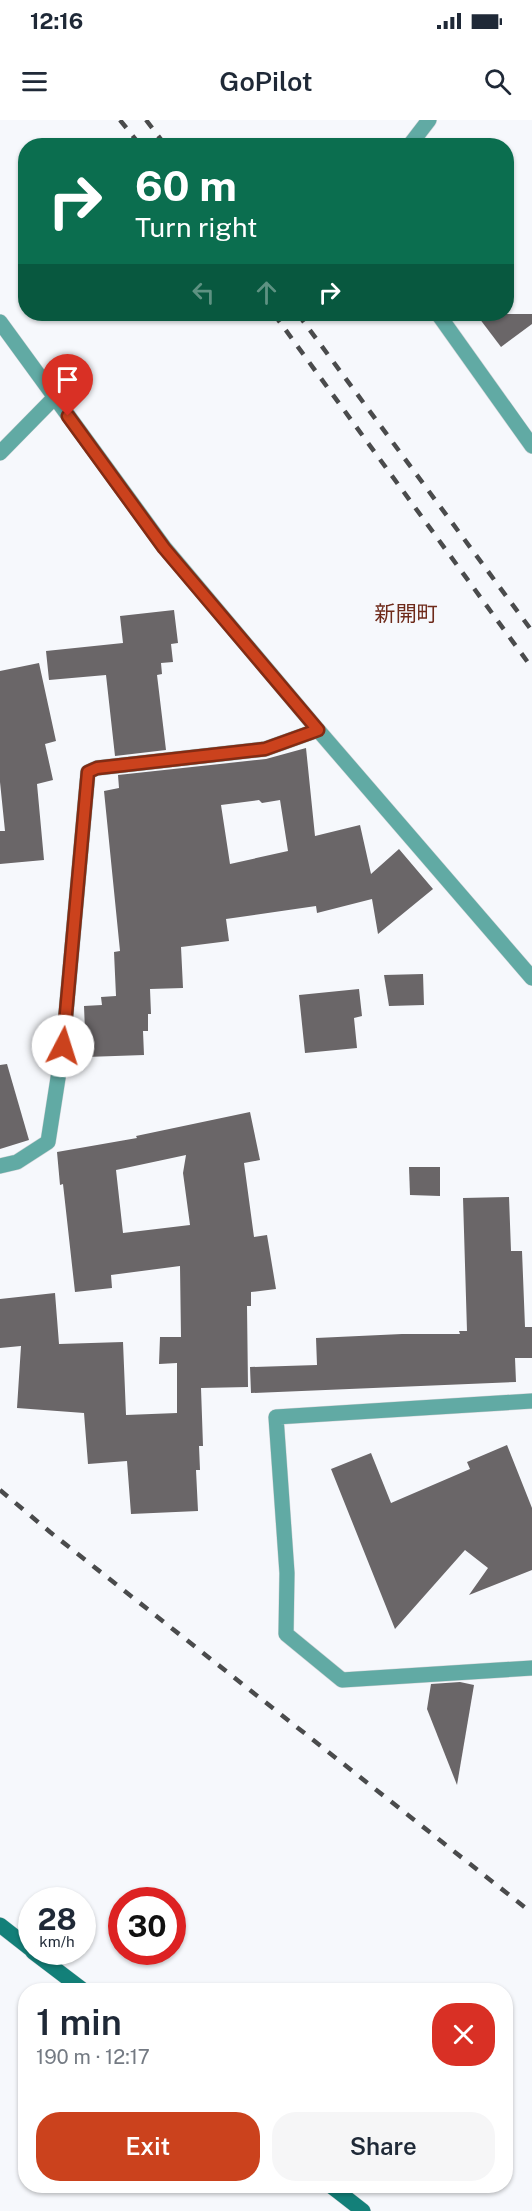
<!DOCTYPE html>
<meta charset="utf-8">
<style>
:root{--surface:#fff;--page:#f6f6f7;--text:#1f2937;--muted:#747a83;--accent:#cb421d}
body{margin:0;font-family:"Public Sans","Noto Sans JP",sans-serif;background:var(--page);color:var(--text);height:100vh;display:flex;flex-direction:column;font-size:22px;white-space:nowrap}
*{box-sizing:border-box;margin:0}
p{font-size:20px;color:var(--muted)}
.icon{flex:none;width:33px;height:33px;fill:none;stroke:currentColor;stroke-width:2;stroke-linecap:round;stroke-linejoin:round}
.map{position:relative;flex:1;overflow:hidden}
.sheet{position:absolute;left:18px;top:1863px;width:495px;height:210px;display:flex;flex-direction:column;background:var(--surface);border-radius:24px;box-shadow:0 2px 4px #0004}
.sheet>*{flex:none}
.top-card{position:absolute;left:18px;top:18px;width:496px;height:183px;border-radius:24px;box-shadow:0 2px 4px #0004;background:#0b6e4f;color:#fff;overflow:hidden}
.speed{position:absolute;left:18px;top:1767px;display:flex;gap:12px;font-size:30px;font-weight:700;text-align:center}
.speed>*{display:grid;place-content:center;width:78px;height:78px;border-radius:50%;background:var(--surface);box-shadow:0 2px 4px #0004;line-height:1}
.speed small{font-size:15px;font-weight:400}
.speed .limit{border:9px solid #d22;background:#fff;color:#111}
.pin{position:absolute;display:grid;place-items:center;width:51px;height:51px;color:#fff;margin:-62px -26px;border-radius:50% 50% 50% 0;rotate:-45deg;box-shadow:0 0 6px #0007}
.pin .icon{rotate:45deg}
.me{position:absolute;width:66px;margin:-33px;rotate:5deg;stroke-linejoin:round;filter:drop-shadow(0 0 4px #0008)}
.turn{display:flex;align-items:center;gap:21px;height:126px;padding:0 18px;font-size:27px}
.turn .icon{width:78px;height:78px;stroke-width:2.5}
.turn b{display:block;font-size:42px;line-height:51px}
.lanes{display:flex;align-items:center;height:57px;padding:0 18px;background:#0003;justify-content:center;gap:30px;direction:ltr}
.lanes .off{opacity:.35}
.round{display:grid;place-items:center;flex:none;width:63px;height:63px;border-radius:24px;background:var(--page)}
.summary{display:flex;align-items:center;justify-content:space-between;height:102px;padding:0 18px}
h1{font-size:36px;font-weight:600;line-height:45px}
.cta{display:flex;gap:12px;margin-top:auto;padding:12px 18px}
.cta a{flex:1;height:69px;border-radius:24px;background:var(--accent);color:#fff;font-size:24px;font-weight:600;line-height:69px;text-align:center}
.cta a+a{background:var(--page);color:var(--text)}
.status{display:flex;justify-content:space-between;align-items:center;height:42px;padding:0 30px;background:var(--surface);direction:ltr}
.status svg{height:16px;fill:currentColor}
header{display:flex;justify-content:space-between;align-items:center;height:78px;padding:0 18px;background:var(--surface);font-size:27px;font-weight:600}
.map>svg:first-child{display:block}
.building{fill:#6a6668;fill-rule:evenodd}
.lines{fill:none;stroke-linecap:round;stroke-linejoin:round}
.street-casing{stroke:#d2d4d7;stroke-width:16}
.secondary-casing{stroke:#d2d4d7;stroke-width:16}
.street{stroke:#61aaa4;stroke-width:15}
.secondary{stroke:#138079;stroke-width:15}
.rail{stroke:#4a4b4c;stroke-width:4.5;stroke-dasharray:10 10;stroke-linecap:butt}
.route-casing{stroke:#842b13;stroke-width:15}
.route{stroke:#cb421d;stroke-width:10}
.labels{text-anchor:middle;stroke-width:6;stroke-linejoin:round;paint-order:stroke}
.quarter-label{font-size:21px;fill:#6e2a1a;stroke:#f6f8fc}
</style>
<div class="status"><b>12:16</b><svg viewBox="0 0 49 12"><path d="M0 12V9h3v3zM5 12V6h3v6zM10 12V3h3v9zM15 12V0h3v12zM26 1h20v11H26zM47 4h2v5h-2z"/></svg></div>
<header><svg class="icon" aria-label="menu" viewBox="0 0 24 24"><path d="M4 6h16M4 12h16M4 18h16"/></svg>GoPilot<svg class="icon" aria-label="search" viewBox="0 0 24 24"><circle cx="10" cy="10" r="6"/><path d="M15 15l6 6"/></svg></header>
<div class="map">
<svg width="532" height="2091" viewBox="0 0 532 2091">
<rect width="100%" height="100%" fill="#f6f8fc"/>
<g class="building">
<polygon points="476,194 532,194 532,204 501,227"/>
<polygon points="174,490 178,523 171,524 173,542 161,543 162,554 157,555 166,630 115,636 106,555 49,560 46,531 123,523 120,496"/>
<polygon points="39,543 56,621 45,624 53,660 37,664 44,740 0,744 0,711 5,711 0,662 0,551"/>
<path d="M 306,628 L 315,716 L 360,705 L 371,754 L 399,729 L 433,769 L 378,814 L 372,779 L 317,793 L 316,786 L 226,799 L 229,821 L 181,827 L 183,868 L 150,869 L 151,894 L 148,894 L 148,911 L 143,911 L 144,935 L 86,937 L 84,886 L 102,885 L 101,877 L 116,876 L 114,832 L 120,831 L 104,671 L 119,668 L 118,655 L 266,639 ZM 259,680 L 262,683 L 280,680 L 288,731 L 230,744 L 221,685 Z"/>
<polygon points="423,854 424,885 389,886 384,855"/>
<polygon points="359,869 362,896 354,898 357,928 305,933 299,875"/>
<polygon points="7,944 29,1020 0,1029 0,945"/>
<path d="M 250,992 L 260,1040 L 244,1043 L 254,1117 L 267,1115 L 276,1169 L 251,1172 L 251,1186 L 247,1186 L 248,1267 L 201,1268 L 203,1326 L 199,1326 L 200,1350 L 196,1350 L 198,1391 L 131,1394 L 127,1341 L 88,1344 L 84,1293 L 17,1288 L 21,1226 L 0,1228 L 0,1179 L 55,1173 L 59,1224 L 123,1222 L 126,1295 L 177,1293 L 177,1243 L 159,1244 L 160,1217 L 181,1217 L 180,1146 L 111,1155 L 112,1168 L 75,1172 L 63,1064 L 60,1065 L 57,1032 L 137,1018 L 136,1016 ZM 186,1035 L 183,1053 L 190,1105 L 123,1113 L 116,1050 Z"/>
<polygon points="409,1047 440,1047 440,1076 410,1075"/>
<polygon points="509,1077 511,1131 522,1131 525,1207 532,1207 532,1238 515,1238 516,1262 251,1273 250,1247 317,1245 316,1218 402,1214 460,1214 459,1211 467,1211 463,1078"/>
<polygon points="507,1325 532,1388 532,1450 469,1475 488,1448 465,1430 395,1509 331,1349 371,1333 391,1383 470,1349 467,1342"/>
<polygon points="460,1562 474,1565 457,1665 427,1589 431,1564"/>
</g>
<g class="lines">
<defs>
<g id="street">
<polyline points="409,26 429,0"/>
<polyline points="438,194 532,326"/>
<polyline points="0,202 164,427 318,610 532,858"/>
<polyline points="0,333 54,278"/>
<polyline points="0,1046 17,1042 48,1022 63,926 88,652 97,648 265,629 318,610"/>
<polyline points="532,1281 276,1297 287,1453 286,1514 342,1560 532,1548"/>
</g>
<g id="secondary">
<polyline points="0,1805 32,1830"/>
<polyline points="33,1832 83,1870"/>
<polyline points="331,2066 363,2091"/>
</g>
</defs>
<use href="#street" class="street-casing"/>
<use href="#secondary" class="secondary-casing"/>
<use href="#street" class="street"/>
<use href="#secondary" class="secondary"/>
<g class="rail">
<polyline points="120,0 141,26"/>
<polyline points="146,0 166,26"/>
<polyline points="274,194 532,548"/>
<polyline points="298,194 532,511"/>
<polyline points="0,1370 50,1412 532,1793"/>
</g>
</g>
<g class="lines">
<defs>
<polyline id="route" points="63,926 88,652 97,648 265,629 318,610 164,428 68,296"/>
</defs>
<use href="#route" class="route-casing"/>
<use href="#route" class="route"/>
</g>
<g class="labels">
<g class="quarter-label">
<text x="406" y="501">新開町</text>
</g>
</g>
</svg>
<div class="speed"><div>28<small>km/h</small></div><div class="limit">30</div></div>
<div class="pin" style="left:68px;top:296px;background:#d93025"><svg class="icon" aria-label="arrive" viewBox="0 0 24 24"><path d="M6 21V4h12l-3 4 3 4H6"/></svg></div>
<svg class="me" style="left:63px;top:926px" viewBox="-20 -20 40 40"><circle r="19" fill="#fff"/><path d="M0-13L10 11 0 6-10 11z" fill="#cb421d"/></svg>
<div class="top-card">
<div class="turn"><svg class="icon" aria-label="right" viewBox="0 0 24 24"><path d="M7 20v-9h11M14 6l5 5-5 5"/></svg><div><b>60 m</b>Turn right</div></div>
<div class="lanes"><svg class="icon off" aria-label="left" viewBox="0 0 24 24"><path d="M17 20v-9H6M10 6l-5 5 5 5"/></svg><svg class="icon off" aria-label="ahead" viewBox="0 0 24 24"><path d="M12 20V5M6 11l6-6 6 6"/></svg><svg class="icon" aria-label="right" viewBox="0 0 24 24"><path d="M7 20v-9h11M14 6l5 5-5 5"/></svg></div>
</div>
<section class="sheet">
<div class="summary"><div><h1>1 min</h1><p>190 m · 12:17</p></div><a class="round" style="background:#d93025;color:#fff"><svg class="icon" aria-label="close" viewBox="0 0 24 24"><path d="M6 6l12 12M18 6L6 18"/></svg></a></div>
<div class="cta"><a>Exit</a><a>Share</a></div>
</section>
</div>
